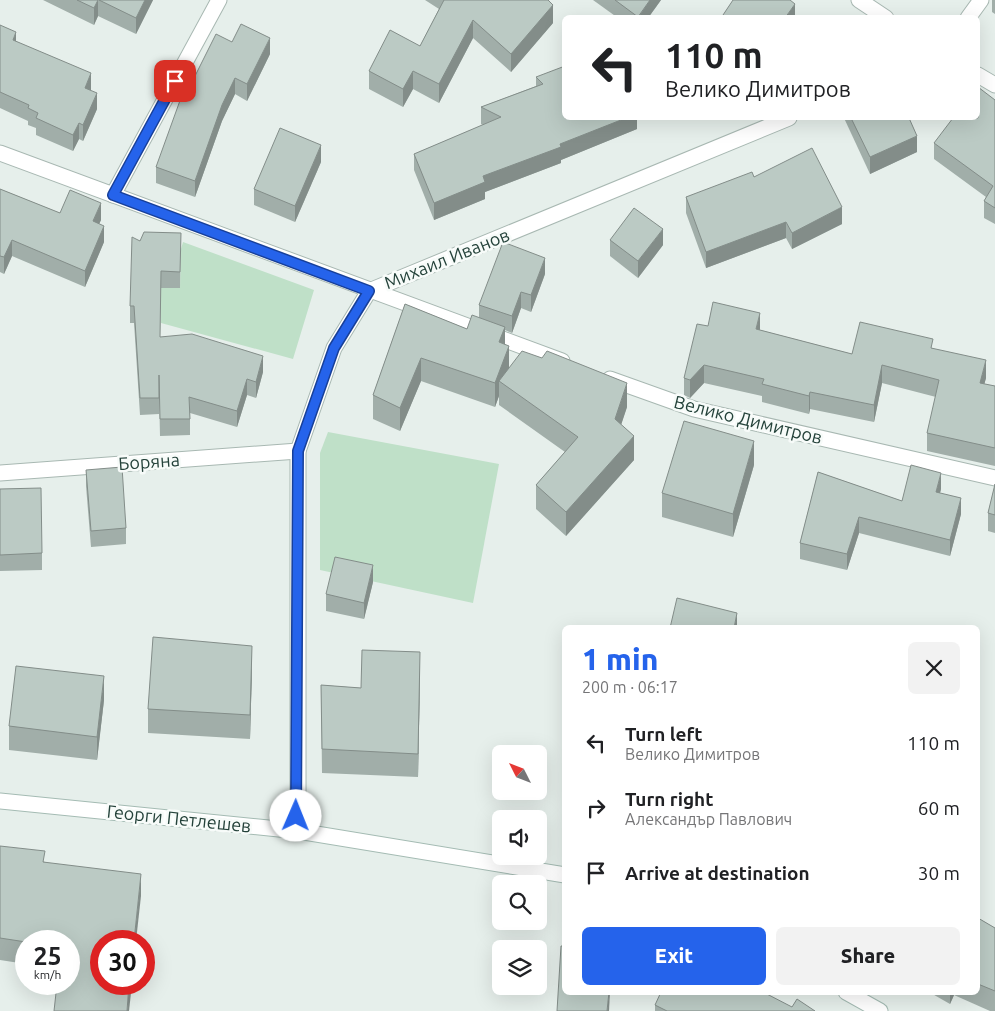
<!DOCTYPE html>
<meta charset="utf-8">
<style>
:root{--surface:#fff;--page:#f2f2f2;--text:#202124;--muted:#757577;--accent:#2563eb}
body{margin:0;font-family:Ubuntu,sans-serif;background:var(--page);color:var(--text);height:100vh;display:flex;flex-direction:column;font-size:19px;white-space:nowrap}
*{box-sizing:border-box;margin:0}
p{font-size:16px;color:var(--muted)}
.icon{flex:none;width:28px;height:28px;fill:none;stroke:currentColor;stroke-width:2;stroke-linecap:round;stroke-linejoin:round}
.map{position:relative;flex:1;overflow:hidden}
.drawer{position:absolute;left:562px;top:625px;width:418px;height:370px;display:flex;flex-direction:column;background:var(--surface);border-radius:8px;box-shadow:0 5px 20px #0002}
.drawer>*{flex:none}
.banner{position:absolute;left:562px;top:15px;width:418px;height:105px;border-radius:8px;box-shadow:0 5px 20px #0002;background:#fff;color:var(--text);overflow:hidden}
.needle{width:32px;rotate:312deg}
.tools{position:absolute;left:492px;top:745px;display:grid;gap:10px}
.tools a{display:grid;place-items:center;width:55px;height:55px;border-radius:8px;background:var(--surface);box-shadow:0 5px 20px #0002;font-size:25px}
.speed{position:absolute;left:15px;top:930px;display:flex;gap:10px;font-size:25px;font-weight:700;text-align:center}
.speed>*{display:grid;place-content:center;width:65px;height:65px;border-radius:50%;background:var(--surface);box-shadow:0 5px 20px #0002;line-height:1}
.speed small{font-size:12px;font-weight:400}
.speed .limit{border:8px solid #d22;background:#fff;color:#111}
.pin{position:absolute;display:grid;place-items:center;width:42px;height:42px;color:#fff;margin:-21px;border-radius:10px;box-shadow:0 2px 8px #0006}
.me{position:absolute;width:55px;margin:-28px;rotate:1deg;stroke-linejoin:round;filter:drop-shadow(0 0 4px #0008)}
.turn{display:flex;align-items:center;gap:18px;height:105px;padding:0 20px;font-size:22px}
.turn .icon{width:65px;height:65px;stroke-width:2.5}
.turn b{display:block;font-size:35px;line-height:42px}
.round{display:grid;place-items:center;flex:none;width:52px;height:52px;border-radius:8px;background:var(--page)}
.headline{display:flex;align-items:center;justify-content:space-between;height:85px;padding:0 20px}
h1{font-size:30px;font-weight:800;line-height:38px;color:var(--accent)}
.primary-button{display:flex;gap:10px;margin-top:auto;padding:10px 20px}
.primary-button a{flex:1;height:58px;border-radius:8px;background:var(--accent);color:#fff;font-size:20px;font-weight:800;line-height:58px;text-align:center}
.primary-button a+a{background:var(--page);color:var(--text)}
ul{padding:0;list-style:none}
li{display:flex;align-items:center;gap:15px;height:65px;padding:0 20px}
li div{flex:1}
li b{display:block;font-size:19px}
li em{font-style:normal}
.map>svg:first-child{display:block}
.green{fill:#bfe0c8}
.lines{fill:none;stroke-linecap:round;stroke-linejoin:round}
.minor-casing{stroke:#a8b8b2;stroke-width:17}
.secondary-casing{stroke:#a4bbb3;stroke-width:17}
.minor{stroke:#fff;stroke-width:15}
.secondary{stroke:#fff;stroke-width:15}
.wall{fill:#a1aea9}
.shaded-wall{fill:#838d89}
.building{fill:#bbcac4;stroke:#838d89}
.route-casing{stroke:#184099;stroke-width:12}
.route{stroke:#2563eb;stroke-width:9}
.labels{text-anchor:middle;stroke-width:5;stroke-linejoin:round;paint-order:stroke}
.street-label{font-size:18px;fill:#24423a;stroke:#f7fbf9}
</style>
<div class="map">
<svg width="995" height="1011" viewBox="0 0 995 1011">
<rect width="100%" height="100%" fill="#e6efeb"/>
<g class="green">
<polygon points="183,242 314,290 293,359 161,323 161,288 180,288 181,249"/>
<polygon points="328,432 499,464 473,603 320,570 320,453"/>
</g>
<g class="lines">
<defs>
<g id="minor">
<polyline points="859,0 886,18"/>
<polyline points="968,18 981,0"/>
<polyline points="978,75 995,85"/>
<polyline points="0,153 562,361"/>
<polyline points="113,195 219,0"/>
<polyline points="610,379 694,409 995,478"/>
<polyline points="0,473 298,451"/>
<polyline points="298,831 298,451 334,348 369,291 789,118"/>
</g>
<g id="secondary">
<polyline points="0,801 298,831 565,875"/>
<polyline points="846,992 880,1011"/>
</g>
</defs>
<use href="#minor" class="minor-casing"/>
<use href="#secondary" class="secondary-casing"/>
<use href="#minor" class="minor"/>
<use href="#secondary" class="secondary"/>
</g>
<g class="wall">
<polygon points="43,0 153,0 136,34 98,16 94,25"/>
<polygon points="425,0 548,0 553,23 511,72 473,38 439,103 413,89 403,107 369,89 369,71 420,46 439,9"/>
<polygon points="593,0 661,0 648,18 618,18"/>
<polygon points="992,0 995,0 995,14 992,12"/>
<polygon points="0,25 16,41 90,90 97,109 83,141 79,139 73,151 36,135 36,128 28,125 28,121 0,108"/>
<polygon points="232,42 270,54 247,101 235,94 222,121 195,197 156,183 156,167"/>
<polygon points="536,77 637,118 637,129 561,160 561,163 485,192 485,199 434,220 414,170 414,154 483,125 481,124 481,107 536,86"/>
<polygon points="995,100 995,224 984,218 984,201 986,197 934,159 934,143"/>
<polygon points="844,118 909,118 917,152 870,174"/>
<polygon points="321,162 295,222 254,205 254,189"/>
<polygon points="754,177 842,224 792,249 786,238 706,268 686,213 686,197"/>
<polygon points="0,189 60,213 101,220 99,224 104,242 85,287 12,256 4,274 0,272"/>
<polygon points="181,233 180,288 161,288 160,337 263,372 256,398 247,395 237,427 190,413 190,435 160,436 159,391 159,414 140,415 134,323 130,323 130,306 140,241"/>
<polygon points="610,240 663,245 638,278 610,256"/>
<polygon points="545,274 531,312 521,308 512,333 505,330 505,344 509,368 627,407 621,425 634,460 566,536 536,509 536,485 565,452 499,405 499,396 495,407 421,381 400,431 373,419 373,395 405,304 467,329 479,317 479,305"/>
<polygon points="708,326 760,330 852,354 933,348 986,378 984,384 995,386 995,466 927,451 927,433 936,397 882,383 874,422 810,409 809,414 762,402 762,396 704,383 690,398 684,395 684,378"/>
<polygon points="754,465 733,537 662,517 662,493"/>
<polygon points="86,470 126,528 126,544 91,547 86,486"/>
<polygon points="818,472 902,501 941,489 940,493 961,514 950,556 859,533 847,570 800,559 800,543"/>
<polygon points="995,484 995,533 988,531 988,513"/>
<polygon points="0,489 42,553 42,570 0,571"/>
<polygon points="373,582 364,619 326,611 326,594"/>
<polygon points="252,669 250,739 148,733 148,709"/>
<polygon points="420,676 418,777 322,773 321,685 361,688"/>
<polygon points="104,700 97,760 9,750 9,726"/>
<polygon points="0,846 45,862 141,896 69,941 26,941 26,964 0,960"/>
<polygon points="978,918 995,928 995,1011 990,1011 954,995 950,1004 929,992 978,992"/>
<polygon points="655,1005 792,1007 815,1011 655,1011"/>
</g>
<g class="shaded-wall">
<polygon points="98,0 98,16 94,25 94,8"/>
<polygon points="145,0 153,0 136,34 136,18"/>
<polygon points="650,0 661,0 648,18 638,18"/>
<polygon points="795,4 795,18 785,18"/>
<polygon points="553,5 553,23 511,72 511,54"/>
<polygon points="473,20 473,38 439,103 439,84"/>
<polygon points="16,32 16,48 13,40"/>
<polygon points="270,38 270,54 247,101 247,84"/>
<polygon points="413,71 413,89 403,107 403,89"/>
<polygon points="91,73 91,90 85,104 85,88"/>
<polygon points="235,78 235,94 222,121 195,197 195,181 222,105"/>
<polygon points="97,93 97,109 83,141 83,125"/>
<polygon points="626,118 637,118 637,129 561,160 561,163 485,192 485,199 434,220 434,203 483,176 560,144"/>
<polygon points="79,123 79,139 73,151 73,135"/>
<polygon points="917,136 917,152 870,174 870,157"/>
<polygon points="321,145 321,162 295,222 295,206"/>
<polygon points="101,203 101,220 93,237 93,221"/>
<polygon points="842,207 842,224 792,249 792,233"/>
<polygon points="786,222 786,238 706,268 706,252"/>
<polygon points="104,226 104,242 85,287 85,271"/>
<polygon points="663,229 663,245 638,278 638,261"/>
<polygon points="12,240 12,256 4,274 4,257"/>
<polygon points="545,258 545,274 531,312 531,295"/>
<polygon points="521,292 521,308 512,333 512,316"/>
<polygon points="760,313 760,331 756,329"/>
<polygon points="505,327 505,350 499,342"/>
<polygon points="509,346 509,369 499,381 499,396 495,407 495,383"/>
<polygon points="263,356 263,372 256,398 256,382"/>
<polygon points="421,358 421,381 400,431 400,408"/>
<polygon points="986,360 986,378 980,401 980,383"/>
<polygon points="704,365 704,383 690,398 690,380"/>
<polygon points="882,365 882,383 874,422 874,405"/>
<polygon points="247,379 247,395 237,427 237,411"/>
<polygon points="627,383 627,407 615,443 615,419"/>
<polygon points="810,392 810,409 809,414 809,396"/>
<polygon points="634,436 634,460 566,536 566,512"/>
<polygon points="754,441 754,465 733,537 733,514"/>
<polygon points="941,473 941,489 936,508 936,492"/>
<polygon points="961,498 961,514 950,556 950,540"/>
<polygon points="859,517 859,533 847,570 847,554"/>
<polygon points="373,565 373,582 364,619 364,603"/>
<polygon points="737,613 737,628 734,628"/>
<polygon points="252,646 252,669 250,739 250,715"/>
<polygon points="420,652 420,676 418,777 418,754"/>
<polygon points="104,676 104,700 97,760 97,737"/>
<polygon points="141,874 141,896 136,941 134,941"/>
<polygon points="129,984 132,984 129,1011 127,1011"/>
<polygon points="609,992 610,992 609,1011 607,1011"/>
<polygon points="950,992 954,992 954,995 950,1004"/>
</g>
<g class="building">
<polygon points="77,0 98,0 94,8"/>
<polygon points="99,0 145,0 136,18"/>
<polygon points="444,0 548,0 553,5 511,54 473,20 439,84 413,71 403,89 369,71 390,30 420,46"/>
<polygon points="615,0 650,0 638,17"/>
<polygon points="733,0 790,0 795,4 785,18 721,18"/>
<polygon points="241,24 270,38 247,84 235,78 222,105 195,181 156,167 182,95 185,96 216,34 232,42"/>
<polygon points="0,25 16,32 13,40 91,73 85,88 97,93 83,125 79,123 73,135 36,118 38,113 28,108 29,105 0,92"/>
<polygon points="565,66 565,118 626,118 560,144 561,147 483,176 485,182 434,203 414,154 501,117 481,107 543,84 536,77"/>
<polygon points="978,87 995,100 995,208 984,201 993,186 934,143 953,118 978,118"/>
<polygon points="851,118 909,118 917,136 870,157"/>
<polygon points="280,128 321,145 295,206 254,189"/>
<polygon points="812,148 842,207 792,233 786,222 706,252 686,197 752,172 754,177"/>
<polygon points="0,189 60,213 70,190 101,203 93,221 104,226 85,271 12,240 4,257 0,256"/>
<polygon points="634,208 663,229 638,261 610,240"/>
<polygon points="144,232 181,233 180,272 161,271 160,337 192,334 263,356 256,382 247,379 237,411 189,397 190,419 160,419 159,375 159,398 140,398 134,306 130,306 132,237 140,241"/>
<polygon points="503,242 545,258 531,295 521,292 512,316 479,305"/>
<polygon points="713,302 760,313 756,329 852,354 860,322 933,339 931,348 986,360 980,383 995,386 995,448 927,433 939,380 882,365 874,405 810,392 809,396 762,384 764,379 704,365 690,380 684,378 697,324 708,326"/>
<polygon points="405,304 467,329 472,315 505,327 499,342 509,346 495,383 421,358 400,408 373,395"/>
<polygon points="522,351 542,358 547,351 627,383 615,419 634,436 566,512 536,485 578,437 499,381"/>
<polygon points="684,421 754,441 733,514 662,493"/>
<polygon points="911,465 941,473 936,492 961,498 950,540 859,517 847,554 800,543 818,472 902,501"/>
<polygon points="122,467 126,528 91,531 86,470"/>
<polygon points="995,484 995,515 988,513"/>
<polygon points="41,488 42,553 0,555 0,489"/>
<polygon points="335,557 373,565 364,603 326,594"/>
<polygon points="677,598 737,613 734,628 670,628"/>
<polygon points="153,637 252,646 250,715 148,709"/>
<polygon points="362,650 420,652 418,754 322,749 321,685 361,688"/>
<polygon points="16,666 104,676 97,737 9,726"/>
<polygon points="0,846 45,851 43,862 141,874 134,941 101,941 101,984 129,984 127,1011 54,1011 57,984 69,984 69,941 26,942 0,938"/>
<polygon points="978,918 995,928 995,991 978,984"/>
<polygon points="561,946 565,946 565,992 609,992 607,1011 557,1011"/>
<polygon points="661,992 763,992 792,1007 797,999 815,1011 667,1011 655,1005"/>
</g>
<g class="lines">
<defs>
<polyline id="route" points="175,81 113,195 369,291 334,348 298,451 296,816"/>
</defs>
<use href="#route" class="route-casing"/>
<use href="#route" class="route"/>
</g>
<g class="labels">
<g class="street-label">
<text transform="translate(447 259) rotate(-22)" y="6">Михаил Иванов</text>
<text transform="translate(748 420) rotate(14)" y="6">Велико Димитров</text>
<text transform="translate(149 462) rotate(-4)" y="6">Боряна</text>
<text transform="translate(179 819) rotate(6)" y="6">Георги Петлешев</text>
</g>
</g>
</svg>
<div class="tools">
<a><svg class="needle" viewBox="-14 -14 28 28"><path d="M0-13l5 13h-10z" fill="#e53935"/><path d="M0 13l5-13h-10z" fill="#757577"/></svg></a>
<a><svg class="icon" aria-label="sound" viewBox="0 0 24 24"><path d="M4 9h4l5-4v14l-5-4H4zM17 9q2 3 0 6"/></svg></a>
<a><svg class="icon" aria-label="search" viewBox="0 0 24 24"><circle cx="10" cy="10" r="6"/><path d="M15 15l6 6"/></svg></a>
<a><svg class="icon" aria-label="layers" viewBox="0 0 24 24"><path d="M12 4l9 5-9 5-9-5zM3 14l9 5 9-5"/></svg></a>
</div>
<div class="speed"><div>25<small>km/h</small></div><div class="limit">30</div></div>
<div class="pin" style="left:175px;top:81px;background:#d93025"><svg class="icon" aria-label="arrive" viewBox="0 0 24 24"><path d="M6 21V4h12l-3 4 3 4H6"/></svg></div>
<svg class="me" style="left:296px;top:816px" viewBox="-20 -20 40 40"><circle r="19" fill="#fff"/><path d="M0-13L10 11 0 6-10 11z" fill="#2563eb"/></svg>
<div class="banner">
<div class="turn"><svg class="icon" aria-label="left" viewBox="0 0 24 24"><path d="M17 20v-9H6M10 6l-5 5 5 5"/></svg><div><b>110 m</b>Велико Димитров</div></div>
</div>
<section class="drawer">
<div class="headline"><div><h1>1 min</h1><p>200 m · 06:17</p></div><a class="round"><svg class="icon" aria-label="close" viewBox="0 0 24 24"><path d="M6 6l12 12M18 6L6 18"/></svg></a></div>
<ul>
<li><svg class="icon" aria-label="left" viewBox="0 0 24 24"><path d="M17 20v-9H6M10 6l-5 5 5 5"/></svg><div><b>Turn left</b><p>Велико Димитров</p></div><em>110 m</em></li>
<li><svg class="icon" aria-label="right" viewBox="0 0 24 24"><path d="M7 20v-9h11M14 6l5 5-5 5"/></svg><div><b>Turn right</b><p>Александър Павлович</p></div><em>60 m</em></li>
<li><svg class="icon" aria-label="arrive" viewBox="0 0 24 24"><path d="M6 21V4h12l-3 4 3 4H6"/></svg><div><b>Arrive at destination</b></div><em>30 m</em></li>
</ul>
<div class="primary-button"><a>Exit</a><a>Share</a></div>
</section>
</div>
